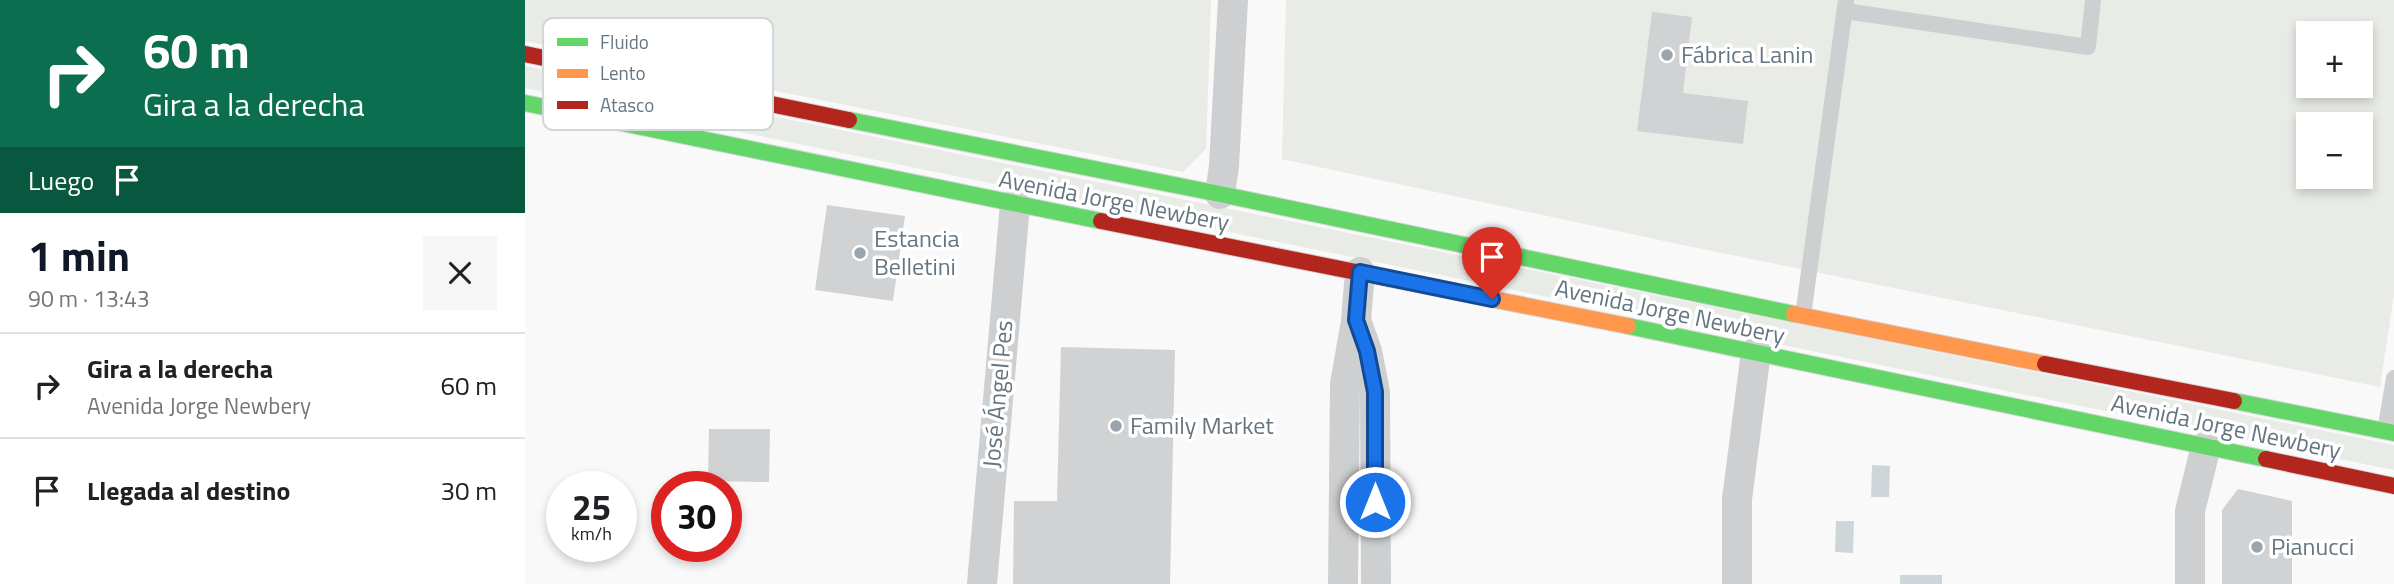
<!DOCTYPE html>
<html lang="es">
<meta charset="utf-8">
<style>
:root{--surface:#fff;--page:#f6f6f6;--text:#202124;--muted:#757577;--line:#e0e0e0;--accent:#111827}
body{margin:0;font-family:"Titillium Web",sans-serif;background:var(--page);color:var(--text);height:100vh;display:flex;flex-direction:column;font-size:26px;white-space:nowrap}
*{box-sizing:border-box;margin:0}
p{font-size:23px;color:var(--muted)}
.icon{flex:none;width:38px;height:38px;fill:none;stroke:currentColor;stroke-width:2;stroke-linecap:round;stroke-linejoin:round}
.map{position:relative;flex:1;overflow:hidden}
.side{display:flex;flex-direction:column;background:var(--surface);width:525px}
.side>*{flex:none}
.top-card{background:#0b6e4f;color:#fff;overflow:hidden}
.controls{position:absolute;left:1771px;top:21px;display:grid;gap:14px}
.controls a{display:grid;place-items:center;width:77px;height:77px;border-radius:0px;background:var(--surface);box-shadow:0 4px 10px #0003;font-size:35px}
.speed{position:absolute;left:21px;top:471px;display:flex;gap:14px;font-size:35px;font-weight:700;text-align:center}
.speed>*{display:grid;place-content:center;width:91px;height:91px;border-radius:50%;background:var(--surface);box-shadow:0 4px 10px #0003;line-height:1}
.speed small{font-size:18px;font-weight:400}
.speed .limit{border:10px solid #d22;background:#fff;color:#111}
.pin{position:absolute;display:grid;place-items:center;width:60px;height:60px;color:#fff;margin:-72px -30px;border-radius:50% 50% 50% 0;rotate:-45deg;box-shadow:0 0 7px #0007}
.pin .icon{rotate:45deg}
.me{position:absolute;width:77px;margin:-38px;rotate:0deg;stroke-linejoin:round;filter:drop-shadow(0 0 5px #0008)}
.turn{display:flex;align-items:center;gap:24px;height:147px;padding:0 28px;font-size:32px}
.turn .icon{width:91px;height:91px;stroke-width:2.5}
.turn b{display:block;font-size:49px;line-height:60px}
.then{display:flex;align-items:center;height:66px;padding:0 28px;background:#0003;gap:14px;font-size:26px}
.round{display:grid;place-items:center;flex:none;width:74px;height:74px;border-radius:0px;background:var(--page)}
.head{display:flex;align-items:center;justify-content:space-between;height:119px;padding:0 28px}
h1{font-size:42px;font-weight:700;line-height:52px;color:var(--accent)}
ul{padding:0;list-style:none}
li{display:flex;align-items:center;gap:21px;height:105px;padding:0 28px;border-top:2px solid var(--line)}
li div{flex:1}
li b{display:block;font-size:26px}
li em{font-style:normal}
main{display:flex;flex:1;min-height:0}
.map>svg:first-child{display:block}
.green{fill:#e8ebe6;fill-rule:evenodd}
.water{fill:#ced6d9}
.building{fill:#d0d2d3}
.lines{fill:none;stroke-linecap:round;stroke-linejoin:round}
.fast-casing{stroke:#d5d6d7;stroke-width:18}
.slow-casing{stroke:#d5d6d7;stroke-width:18}
.jam-casing{stroke:#d5d6d7;stroke-width:18}
.lane{stroke:#cecfd0;stroke-width:16}
.street{stroke:#cecfd0;stroke-width:30}
.fast{stroke:#63d668;stroke-width:16}
.slow{stroke:#ff974d;stroke-width:16}
.jam{stroke:#b3261e;stroke-width:16}
.route-casing{stroke:#114b97;stroke-width:18}
.route{stroke:#1a73e8;stroke-width:12}
.poi-dot{fill:#99a4ac;stroke:#fff;stroke-width:2.5}
.labels{text-anchor:middle;stroke-width:7;stroke-linejoin:round;paint-order:stroke}
.poi-label{font-size:24px;fill:#657683;stroke:#fff;text-anchor:start}
.street-label{font-size:24px;fill:#657683;stroke:#fff}
.key{fill:#fff;stroke:#d1d6da;stroke-width:2}
.key-label{font-size:19px;fill:#657683}
</style>
<main>
<section class="side">
<div class="top-card">
<div class="turn"><svg class="icon" aria-label="right" viewBox="0 0 24 24"><path d="M7 20v-9h11M14 6l5 5-5 5"/></svg><div><b>60 m</b>Gira a la derecha</div></div>
<div class="then">Luego<svg class="icon" aria-label="arrive" viewBox="0 0 24 24"><path d="M6 21V4h12l-3 4 3 4H6"/></svg></div>
</div>
<div class="head"><div><h1>1 min</h1><p>90 m · 13:43</p></div><a class="round"><svg class="icon" aria-label="close" viewBox="0 0 24 24"><path d="M6 6l12 12M18 6L6 18"/></svg></a></div>
<ul>
<li><svg class="icon" aria-label="right" viewBox="0 0 24 24"><path d="M7 20v-9h11M14 6l5 5-5 5"/></svg><div><b>Gira a la derecha</b><p>Avenida Jorge Newbery</p></div><em>60 m</em></li>
<li><svg class="icon" aria-label="arrive" viewBox="0 0 24 24"><path d="M6 21V4h12l-3 4 3 4H6"/></svg><div><b>Llegada al destino</b></div><em>30 m</em></li>
</ul>
</section>
<div class="map">
<svg width="1869" height="584" viewBox="0 0 1869 584">
<rect width="100%" height="100%" fill="#f9f9f9"/>
<g class="green">
<polygon points="0,0 686,0 681,149 658,172 0,41"/>
<path d="M 761,0 L 1869,0 L 1869,294 L 1855,387 L 1148,243 L 757,159 ZM 1783,33 L 1836,33 L 1836,86 L 1783,86 ZM 1783,124 L 1836,124 L 1836,177 L 1783,177 Z"/>
<polygon points="0,66 1869,445 1869,470 0,88"/>
</g>
<g class="water">
<polygon points="1347,465 1365,466 1364,497 1346,497"/>
<polygon points="1311,521 1329,521 1328,553 1310,552"/>
<rect x="1375" y="575" width="42" height="9"/>
</g>
<g class="building">
<polygon points="1127,12 1167,17 1158,93 1223,101 1218,144 1112,131"/>
<polygon points="302,205 380,216 368,301 290,290"/>
<polygon points="536,347 650,350 645,584 488,584 489,501 532,501"/>
<polygon points="184,429 245,429 244,482 183,481"/>
<polygon points="1713,489 1767,501 1767,584 1697,584 1697,510"/>
</g>
<g class="lines">
<defs>
<g id="fast">
<polyline points="0,103 576,221"/>
<polyline points="324,120 695,194 1269,314"/>
<polyline points="1103,326 1741,459"/>
<polyline points="1709,401 1869,433"/>
</g>
<g id="slow">
<polyline points="866,279 1103,326"/>
<polyline points="1269,314 1520,364"/>
</g>
<g id="jam">
<polyline points="0,54 324,120"/>
<polyline points="576,221 866,279"/>
<polyline points="1520,364 1709,401"/>
<polyline points="1741,459 1869,486"/>
</g>
</defs>
<use href="#fast" class="fast-casing"/>
<use href="#slow" class="slow-casing"/>
<use href="#jam" class="jam-casing"/>
<g class="lane">
<polyline points="1320,11 1563,47 1568,0"/>
<polyline points="1278,316 1321,0"/>
<polyline points="1860,431 1869,378"/>
</g>
<g class="street">
<polyline points="695,194 699,166 708,0"/>
<polyline points="835,272 831,320 842,351 850,392 851,584"/>
<polyline points="457,584 490,204"/>
<polyline points="818,584 820,384 830,327"/>
<polyline points="1212,584 1212,499 1231,352"/>
<polyline points="1665,584 1665,511 1681,446"/>
</g>
<use href="#fast" class="fast"/>
<use href="#slow" class="slow"/>
<use href="#jam" class="jam"/>
</g>
<g class="lines">
<defs>
<polyline id="route" points="850,502 850,392 842,351 831,320 835,272 967,299"/>
</defs>
<use href="#route" class="route-casing"/>
<use href="#route" class="route"/>
</g>
<g class="poi-dot">
<circle cx="1142" cy="55" r="7"/>
<circle cx="335" cy="253" r="7"/>
<circle cx="591" cy="426" r="7"/>
<circle cx="1732" cy="547" r="7"/>
</g>
<g class="labels">
<g class="poi-label">
<text x="1156" y="63">Fábrica Lanin</text>
<text x="349" y="247">Estancia<tspan x="349" dy="28">Belletini</tspan></text>
<text x="605" y="434">Family Market</text>
<text x="1746" y="555">Pianucci</text>
</g>
<g class="street-label">
<text transform="translate(589 201) rotate(11)" y="8">Avenida Jorge Newbery</text>
<text transform="translate(1145 312) rotate(12)" y="8">Avenida Jorge Newbery</text>
<text transform="translate(473 394) rotate(-85)" y="8">José Ángel Pes</text>
<text transform="translate(1701 427) rotate(12)" y="8">Avenida Jorge Newbery</text>
</g>
</g>
<rect x="18" y="18" width="230" height="112" rx="10" class="key"/>
<rect x="32" y="38" width="31" height="8" fill="#63d668"/>
<rect x="32" y="69" width="31" height="9" fill="#ff974d"/>
<rect x="32" y="101" width="31" height="8" fill="#b3261e"/>
<g class="key-label">
<text x="75" y="49">Fluido</text>
<text x="75" y="80">Lento</text>
<text x="75" y="112">Atasco</text>
</g>
</svg>
<div class="controls">
<a>+</a>
<a>−</a>
</div>
<div class="speed"><div>25<small>km/h</small></div><div class="limit">30</div></div>
<div class="pin" style="left:967px;top:299px;background:#d93025"><svg class="icon" aria-label="arrive" viewBox="0 0 24 24"><path d="M6 21V4h12l-3 4 3 4H6"/></svg></div>
<svg class="me" style="left:850px;top:502px" viewBox="-20 -20 40 40"><circle r="17" fill="#1a73e8" stroke="#fff" stroke-width="3"/><path d="M0-11L8 9 0 5-8 9z" fill="#fff"/></svg>
</div>
</main>
